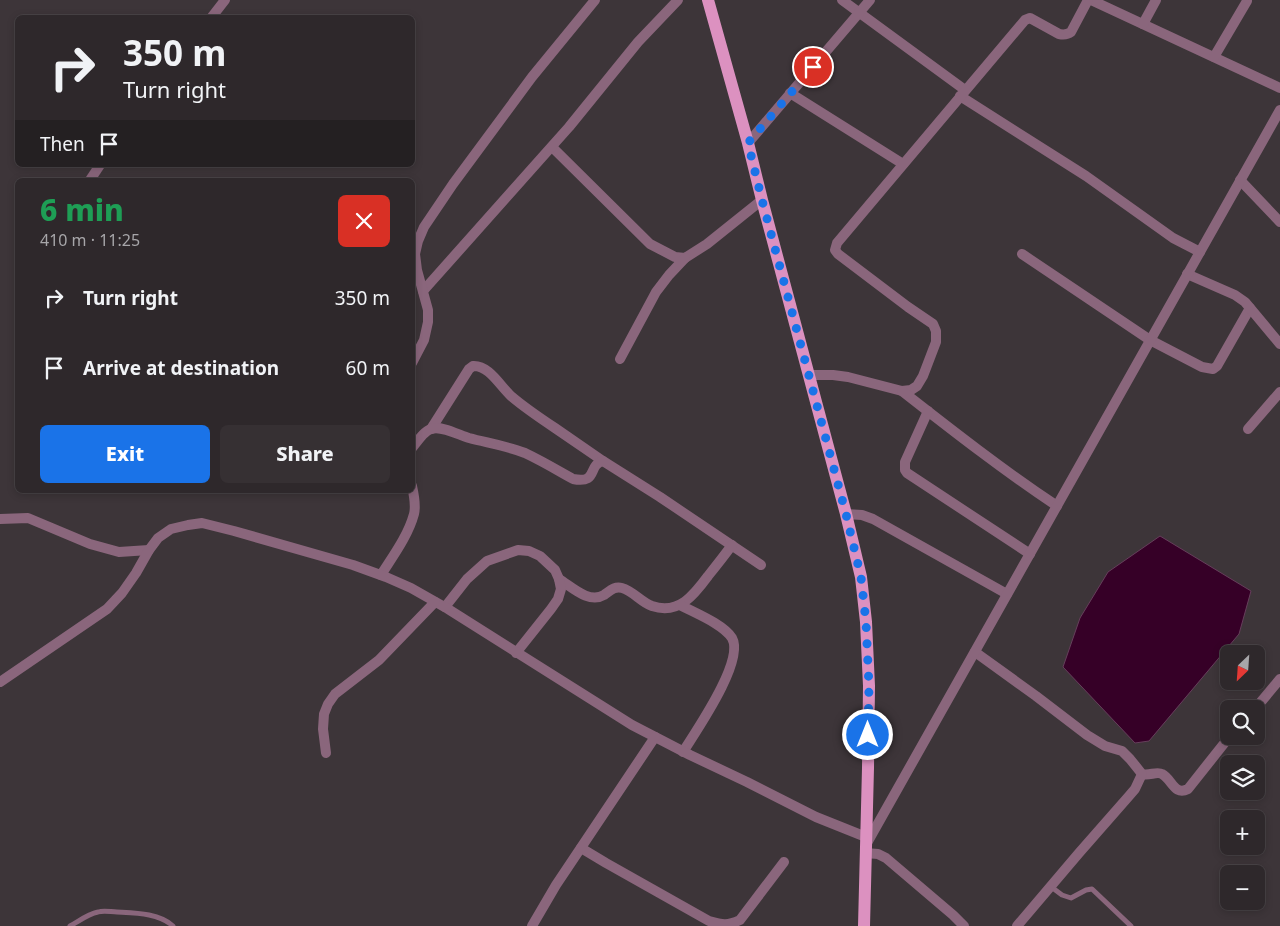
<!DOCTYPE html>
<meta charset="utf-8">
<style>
:root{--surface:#2e282b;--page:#363033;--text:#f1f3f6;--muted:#a7a6a9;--line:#494447;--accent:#1a73e8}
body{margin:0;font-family:"Noto Sans",sans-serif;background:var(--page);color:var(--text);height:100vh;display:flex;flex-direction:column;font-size:19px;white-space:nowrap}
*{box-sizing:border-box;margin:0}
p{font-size:16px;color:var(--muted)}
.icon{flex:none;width:28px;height:28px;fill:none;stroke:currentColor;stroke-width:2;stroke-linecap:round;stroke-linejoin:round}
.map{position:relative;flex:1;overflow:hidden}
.panel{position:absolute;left:15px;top:178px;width:400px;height:315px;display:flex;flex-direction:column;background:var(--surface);border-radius:8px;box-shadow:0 2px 8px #0003,0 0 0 1px var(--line)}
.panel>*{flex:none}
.guide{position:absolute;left:15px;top:15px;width:400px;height:152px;border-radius:8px;box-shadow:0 2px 8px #0003,0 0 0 1px var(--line);background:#2e282b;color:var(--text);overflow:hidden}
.needle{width:32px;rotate:205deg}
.buttons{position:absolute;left:1220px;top:645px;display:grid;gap:10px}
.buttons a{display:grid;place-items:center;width:45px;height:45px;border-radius:8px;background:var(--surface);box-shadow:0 2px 8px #0003,0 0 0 1px var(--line);font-size:25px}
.pin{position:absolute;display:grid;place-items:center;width:42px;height:42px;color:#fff;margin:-21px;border:2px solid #fff;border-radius:50%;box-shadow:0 1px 5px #0007}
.me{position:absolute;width:55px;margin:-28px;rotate:0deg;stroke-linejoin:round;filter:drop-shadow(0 0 4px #0008)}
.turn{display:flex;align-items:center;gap:18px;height:105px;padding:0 25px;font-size:22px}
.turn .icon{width:65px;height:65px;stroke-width:2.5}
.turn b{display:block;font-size:35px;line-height:42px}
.then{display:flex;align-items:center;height:48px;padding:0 25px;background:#0003;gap:10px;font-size:19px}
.round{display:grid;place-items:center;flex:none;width:52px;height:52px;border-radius:8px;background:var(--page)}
.overview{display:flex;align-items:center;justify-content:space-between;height:85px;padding:0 25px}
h1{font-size:30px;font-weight:800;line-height:38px;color:#1e9e55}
.button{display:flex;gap:10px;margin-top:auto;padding:10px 25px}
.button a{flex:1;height:58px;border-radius:8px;background:var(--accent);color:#fff;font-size:20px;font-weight:800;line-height:58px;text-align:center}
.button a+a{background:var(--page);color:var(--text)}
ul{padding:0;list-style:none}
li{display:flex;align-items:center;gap:15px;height:70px;padding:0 25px}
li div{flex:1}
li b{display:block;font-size:19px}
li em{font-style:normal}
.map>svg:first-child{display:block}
.water{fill:#360027;stroke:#663e5b}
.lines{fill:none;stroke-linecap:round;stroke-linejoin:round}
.service{stroke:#8a667c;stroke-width:5}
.minor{stroke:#8a667c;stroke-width:10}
.primary{stroke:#dc91c0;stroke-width:12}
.route{stroke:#1a73e8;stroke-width:9;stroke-dasharray:0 16.2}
</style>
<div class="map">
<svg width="1280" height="926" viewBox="0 0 1280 926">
<rect width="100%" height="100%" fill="#3d3539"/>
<polygon class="water" points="1160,536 1251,591 1239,634 1149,741 1135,743 1063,667 1080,618 1108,572"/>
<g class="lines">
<g class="service">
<polyline points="1050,886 1062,895 1071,898 1086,890 1092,889 1131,926"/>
<path d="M 70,926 C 79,921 88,914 98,912 C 104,910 111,912 117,912 C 135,913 159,913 173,926"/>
</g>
<g class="minor">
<polyline points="842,0 965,90"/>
<polyline points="1091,0 1280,88"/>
<polyline points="211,18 225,0"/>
<polyline points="1143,24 1156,0"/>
<polyline points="1214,57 1247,1"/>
<polyline points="790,93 903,164"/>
<polyline points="960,96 1086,176 1173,238 1200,252"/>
<polyline points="748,143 870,0"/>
<polyline points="552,147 650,244 675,257 685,258 707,244 762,200"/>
<polyline points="90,180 100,165"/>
<polyline points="1240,180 1280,222"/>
<polyline points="1022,254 1150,340 1202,367 1213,369 1217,366 1250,308"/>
<polyline points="1187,274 1235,295 1245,302 1280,344"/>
<polyline points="423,291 569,127 638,42 678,0"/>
<polyline points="620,359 656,292 669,275 685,258"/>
<polyline points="412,363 424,340 428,322 428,310 417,270 415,254 418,241 424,227 453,184 532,77 595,0"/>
<path d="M 809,375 L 833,375 L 848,377 L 902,391 L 911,390 L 917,386 L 923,376 L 936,342 L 936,331 L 933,324 L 908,307 L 838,254 L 835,250 L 837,243 L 1025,20 L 1030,18 L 1059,34 C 1064,35 1067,35 1071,32 L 1088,0"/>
<path d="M 902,391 C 953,431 1003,470 1057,506"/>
<polyline points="928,411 905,462 905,470 907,473 1030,554"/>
<path d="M 431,429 L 469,369 L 473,366 C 489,365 500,386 511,396 C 525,408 540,418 555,428 C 571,439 587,450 603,461"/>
<polyline points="1248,429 1280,392"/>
<path d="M 412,448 C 417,442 424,431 431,429 C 441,425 459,435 469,438 C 488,443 507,446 525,453 C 542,461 557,470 573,479 C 599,484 587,465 603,461 L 660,497 L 761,565"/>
<polyline points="846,514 862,515 873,519 1007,594"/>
<polyline points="0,519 28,518 90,544 119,552 149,550"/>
<path d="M 381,575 C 393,556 408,536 414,514 C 416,506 414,495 412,486"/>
<path d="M 559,579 C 572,587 589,604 604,595 C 610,591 614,586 622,588 C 633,591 641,602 652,606 C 679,615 694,595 708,576 C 716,566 724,556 732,545"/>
<path d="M 680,605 C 695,613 723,624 732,638 C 745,661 696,731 683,752"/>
<polyline points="445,607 467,579 487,561 518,550 529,551 540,556 555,570 559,579 561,589 558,599 551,609 516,653"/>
<path d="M 975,652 L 1036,696 L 1087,735 L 1105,746 L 1122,751 L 1130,759 L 1142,774 C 1149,776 1157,771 1162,774 C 1172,779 1174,796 1188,789 L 1230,736"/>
<polyline points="0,682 107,609 122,593 136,573 149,550 158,538 171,529 188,525 202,523 234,531 353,565 386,577 411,588 448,609 632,725 690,755 747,782 816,817 866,837"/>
<polyline points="1255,709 1280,679"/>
<polyline points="326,753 323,729 324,714 328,704 335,694 379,660 435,602"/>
<polyline points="867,843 1280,110"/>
<path d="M 581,848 L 606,863 L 709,921 C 723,925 727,926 740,920 L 784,862"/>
<polyline points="865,853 878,854 886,858 953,915 964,926"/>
<polyline points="532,926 556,885 655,737"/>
<polyline points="1017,926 1079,853 1129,796 1135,789 1142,774"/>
</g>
<polyline class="primary" points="708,0 748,143 762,200 846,514 861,577 866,622 869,686 868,768 864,926"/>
</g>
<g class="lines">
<polyline class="route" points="813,67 748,143 762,200 846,514 861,577 866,622 869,686 868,735"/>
</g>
</svg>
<div class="buttons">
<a><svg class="needle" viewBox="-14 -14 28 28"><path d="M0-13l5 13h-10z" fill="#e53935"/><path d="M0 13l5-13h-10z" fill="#a7a6a9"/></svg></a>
<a><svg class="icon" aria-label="search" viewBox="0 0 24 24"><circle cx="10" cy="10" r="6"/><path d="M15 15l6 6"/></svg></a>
<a><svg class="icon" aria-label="layers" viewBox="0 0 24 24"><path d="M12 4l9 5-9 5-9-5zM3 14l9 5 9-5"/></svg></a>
<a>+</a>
<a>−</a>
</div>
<div class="pin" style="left:813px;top:67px;background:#d93025"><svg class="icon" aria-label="arrive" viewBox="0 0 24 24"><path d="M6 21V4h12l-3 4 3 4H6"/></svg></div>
<svg class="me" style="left:868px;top:735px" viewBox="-20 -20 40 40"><circle r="17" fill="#1a73e8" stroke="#fff" stroke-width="3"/><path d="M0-11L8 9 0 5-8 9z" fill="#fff"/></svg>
<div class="guide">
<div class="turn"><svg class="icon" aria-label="right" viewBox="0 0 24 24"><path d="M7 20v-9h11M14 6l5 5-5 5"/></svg><div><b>350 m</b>Turn right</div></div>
<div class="then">Then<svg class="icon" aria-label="arrive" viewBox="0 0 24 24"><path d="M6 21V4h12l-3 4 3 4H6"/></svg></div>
</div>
<section class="panel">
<div class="overview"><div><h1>6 min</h1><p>410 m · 11:25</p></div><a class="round" style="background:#d93025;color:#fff"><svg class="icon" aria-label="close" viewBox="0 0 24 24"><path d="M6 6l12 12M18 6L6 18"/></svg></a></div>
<ul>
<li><svg class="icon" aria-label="right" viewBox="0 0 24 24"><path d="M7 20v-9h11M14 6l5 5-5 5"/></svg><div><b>Turn right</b></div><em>350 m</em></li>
<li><svg class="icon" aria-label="arrive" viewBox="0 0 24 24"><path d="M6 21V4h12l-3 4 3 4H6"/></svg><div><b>Arrive at destination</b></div><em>60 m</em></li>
</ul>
<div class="button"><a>Exit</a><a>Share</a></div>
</section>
</div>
